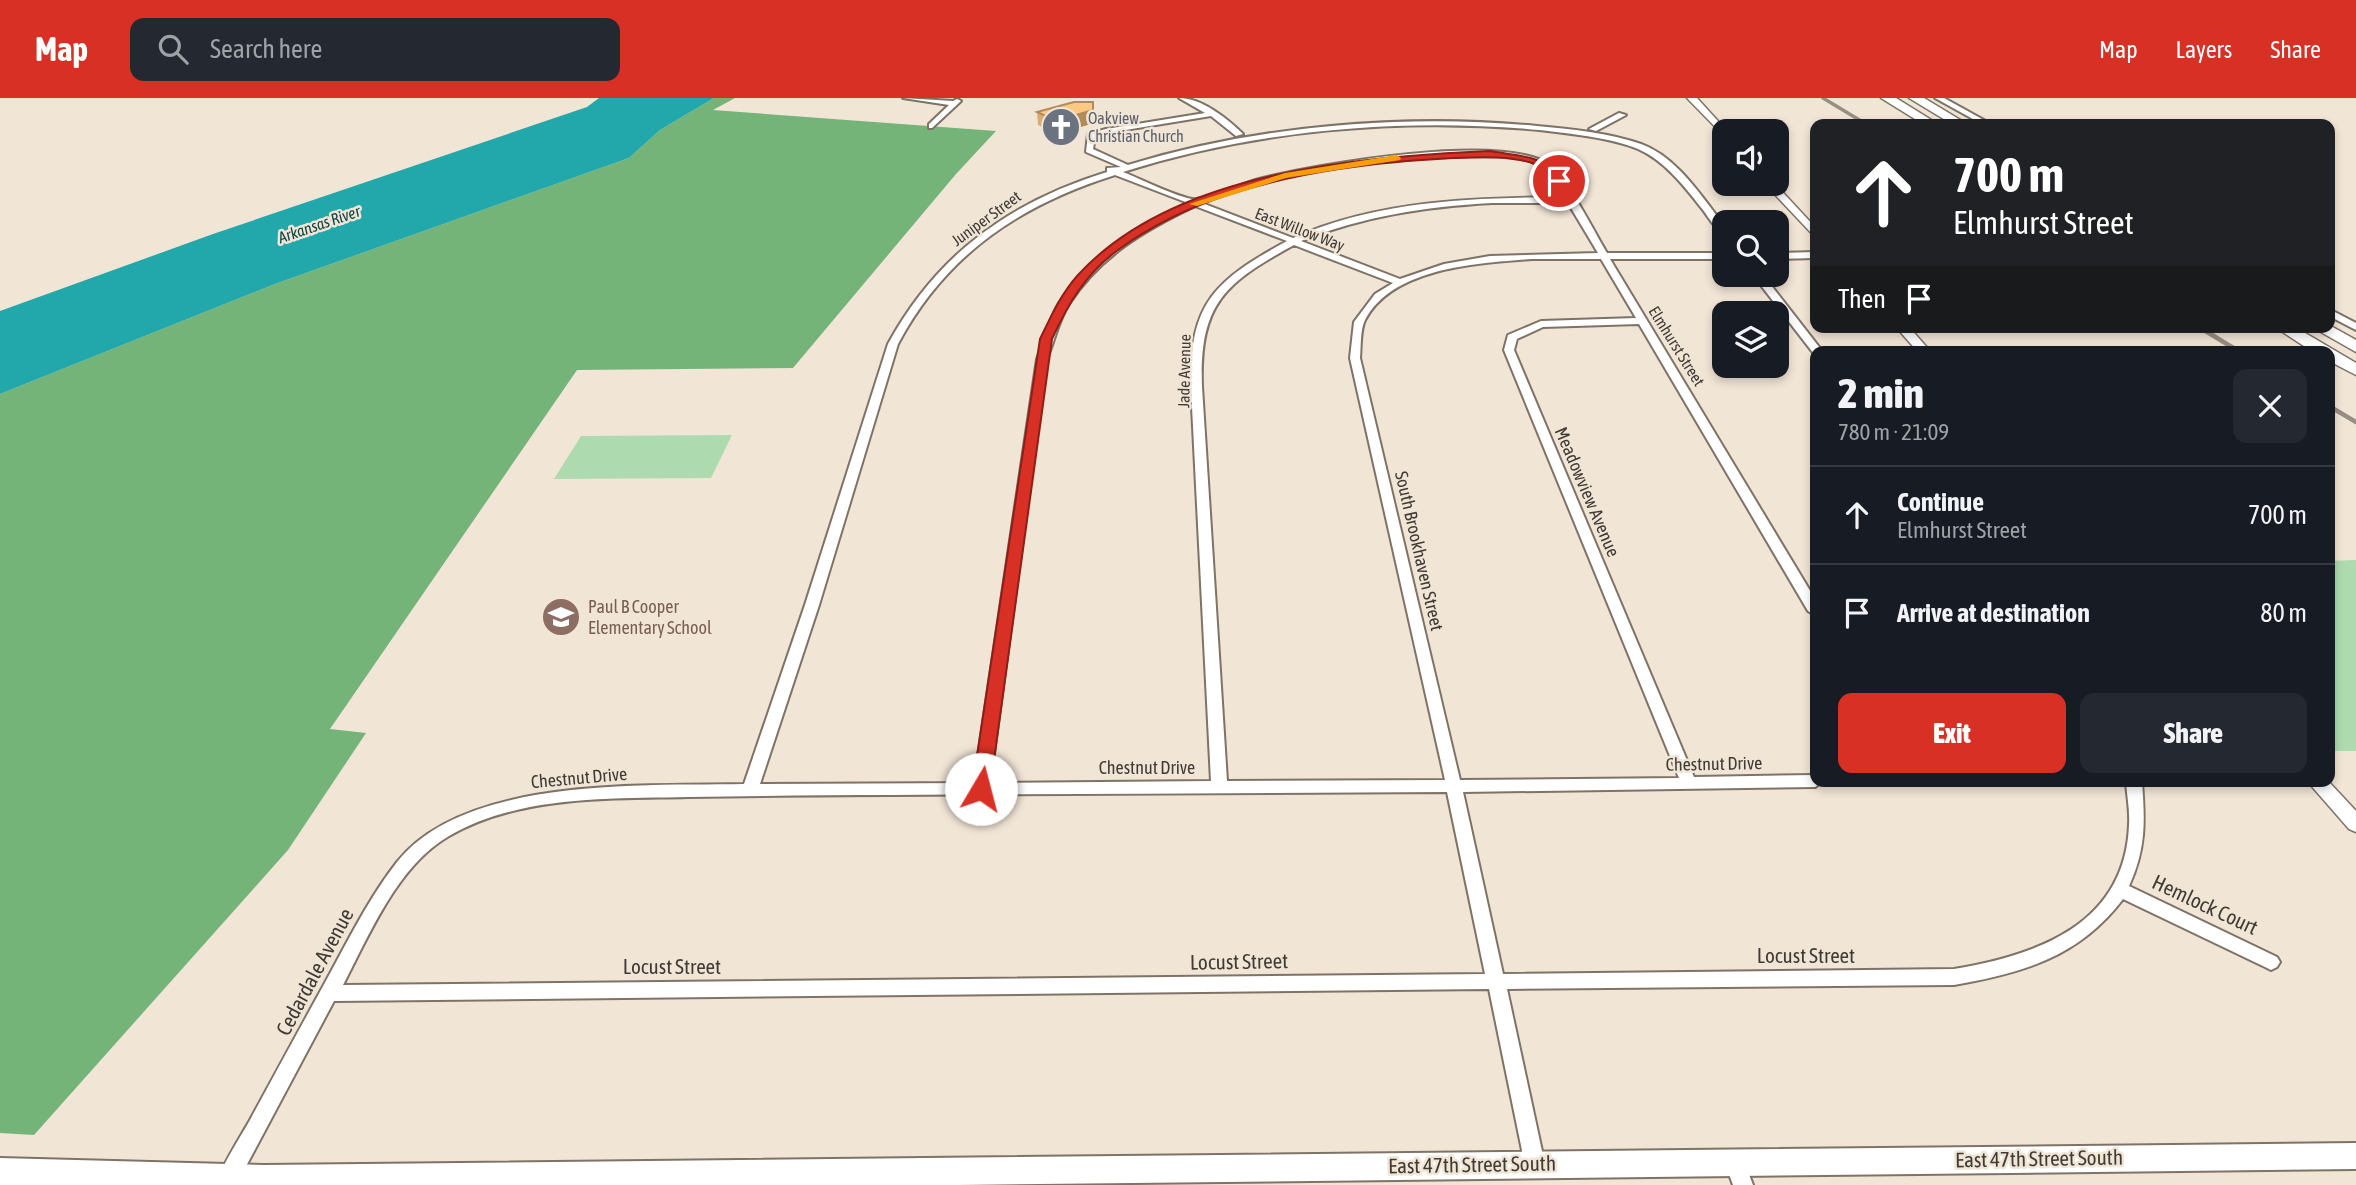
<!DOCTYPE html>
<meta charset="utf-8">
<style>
:root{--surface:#171b24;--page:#242831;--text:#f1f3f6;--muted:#9ea1a6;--line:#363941;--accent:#d93025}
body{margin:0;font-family:"Asap Condensed",sans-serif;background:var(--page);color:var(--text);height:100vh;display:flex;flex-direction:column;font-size:26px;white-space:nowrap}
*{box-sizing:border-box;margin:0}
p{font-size:23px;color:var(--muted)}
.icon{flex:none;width:38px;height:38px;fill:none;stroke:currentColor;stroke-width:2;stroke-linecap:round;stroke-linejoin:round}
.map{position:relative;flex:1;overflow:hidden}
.drawer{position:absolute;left:1810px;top:248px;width:525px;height:441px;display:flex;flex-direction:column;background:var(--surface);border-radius:14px;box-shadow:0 4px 10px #0003}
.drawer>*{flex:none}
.banner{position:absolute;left:1810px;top:21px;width:525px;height:214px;border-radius:14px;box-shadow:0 4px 10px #0003;background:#202124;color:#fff;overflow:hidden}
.buttons{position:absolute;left:1712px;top:21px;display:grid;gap:14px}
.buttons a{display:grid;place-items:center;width:77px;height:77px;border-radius:14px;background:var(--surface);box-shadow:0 4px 10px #0003;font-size:35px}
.pin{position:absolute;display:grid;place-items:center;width:60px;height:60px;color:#fff;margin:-30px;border:4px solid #fff;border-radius:50%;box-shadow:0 2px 7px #0007}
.me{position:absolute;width:77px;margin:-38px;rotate:8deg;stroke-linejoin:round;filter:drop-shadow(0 0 5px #0008)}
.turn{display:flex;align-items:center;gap:24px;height:147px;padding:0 28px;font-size:32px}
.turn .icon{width:91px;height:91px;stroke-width:2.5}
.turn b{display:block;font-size:49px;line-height:60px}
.then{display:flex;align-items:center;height:66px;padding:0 28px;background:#0003;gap:14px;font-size:26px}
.round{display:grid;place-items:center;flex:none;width:74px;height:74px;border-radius:14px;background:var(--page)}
.headline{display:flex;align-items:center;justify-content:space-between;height:119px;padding:0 28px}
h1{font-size:42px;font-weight:800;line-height:52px}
.action{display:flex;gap:14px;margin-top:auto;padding:14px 28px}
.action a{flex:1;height:80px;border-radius:14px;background:var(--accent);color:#fff;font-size:28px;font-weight:800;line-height:80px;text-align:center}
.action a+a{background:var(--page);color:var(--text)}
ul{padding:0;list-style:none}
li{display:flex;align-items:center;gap:21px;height:98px;padding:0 28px;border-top:2px solid var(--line)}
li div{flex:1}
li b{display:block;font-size:26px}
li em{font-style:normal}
header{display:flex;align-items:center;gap:42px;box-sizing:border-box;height:98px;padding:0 35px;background:var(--accent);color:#fff}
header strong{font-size:33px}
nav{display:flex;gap:38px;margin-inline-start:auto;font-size:24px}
.search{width:490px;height:63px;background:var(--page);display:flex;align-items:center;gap:18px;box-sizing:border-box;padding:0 24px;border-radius:14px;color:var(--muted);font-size:26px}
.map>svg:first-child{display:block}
.green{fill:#addbaf}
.forest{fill:#74b479}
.water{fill:#22a7ab}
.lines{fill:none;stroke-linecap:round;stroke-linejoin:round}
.minor-casing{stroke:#7e7366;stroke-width:4}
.tertiary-casing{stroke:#7e7366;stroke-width:3}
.secondary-casing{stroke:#7e7366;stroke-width:4}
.primary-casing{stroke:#7e7366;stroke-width:3}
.minor{fill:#fff;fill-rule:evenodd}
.tertiary{fill:#fff;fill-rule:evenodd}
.secondary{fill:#fff;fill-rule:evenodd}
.primary{fill:#fff;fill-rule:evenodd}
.rail-far1{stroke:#978f84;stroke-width:3.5}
.rail{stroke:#978f84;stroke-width:4.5}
.wall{fill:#daac70}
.shaded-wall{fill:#b18c5b}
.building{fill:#fdc882;stroke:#b18c5b;stroke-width:2}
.route{fill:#d93025;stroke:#8d1f18;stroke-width:2}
.slow{fill:#f59e0b}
.labels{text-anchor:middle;stroke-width:5;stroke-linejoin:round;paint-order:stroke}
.far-worship-label{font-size:16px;fill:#5b616d;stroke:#f1e5d6;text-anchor:start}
.far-street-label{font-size:16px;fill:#3f3b35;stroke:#f1e5d6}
.far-water-label{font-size:16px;font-style:italic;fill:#0c4446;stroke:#f1e5d6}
.street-label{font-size:18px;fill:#3f3b35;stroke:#f1e5d6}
.education-label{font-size:18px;fill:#785e54;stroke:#f1e5d6;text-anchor:start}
.near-street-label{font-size:21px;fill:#3f3b35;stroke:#f1e5d6}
</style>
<header>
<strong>Map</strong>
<div class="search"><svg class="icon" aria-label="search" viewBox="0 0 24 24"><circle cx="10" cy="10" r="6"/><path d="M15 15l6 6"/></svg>Search here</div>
<nav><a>Map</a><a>Layers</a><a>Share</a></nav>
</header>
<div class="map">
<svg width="2356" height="1087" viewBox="0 0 2356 1087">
<rect width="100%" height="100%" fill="#f1e5d6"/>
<g class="green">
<polygon points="732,337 711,380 554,381 581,338"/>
<polygon points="2356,462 2356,653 2329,653 2329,463"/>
</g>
<polygon class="forest" points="714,0 735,0 713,12 996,33 956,76 793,270 577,272 330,631 366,635 288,752 34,1037 0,1035 0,296 275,186 629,60 660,32"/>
<polygon class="water" points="599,0 714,0 660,32 629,60 275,186 0,296 0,213 213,136 587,9"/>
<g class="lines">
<defs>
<g id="minor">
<polygon points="903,0 953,3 957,1 961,3 932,30 929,30 929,26 949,7"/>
<path d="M 1179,0 C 1202,0 1228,21 1243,36 L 1236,38 L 1211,18 L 1107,35 L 1095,39 L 1093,51 L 1128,67 C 1253,28 1406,15 1537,28 C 1570,31 1610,35 1641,46 C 1677,59 1701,98 1724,127 L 1724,136 C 1715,131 1709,120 1703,112 C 1685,89 1665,63 1638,51 C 1613,40 1566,35 1539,32 C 1401,19 1255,32 1123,74 C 1143,82 1172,97 1192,101 C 1203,103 1248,83 1263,80 C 1319,66 1503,34 1550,67 C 1566,78 1595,135 1607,155 L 1724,155 L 1724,161 L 1610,161 L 1815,501 L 1815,517 L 1808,513 L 1639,226 L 1543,229 L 1517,241 L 1514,252 L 1694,679 L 1815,677 L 1815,684 L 1822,684 L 1815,689 L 1463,694 L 1503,876 L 1954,871 C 2037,857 2125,827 2129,727 C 2130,713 2127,698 2126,684 L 2142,684 C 2145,724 2146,751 2129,788 L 2277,859 L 2280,864 L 2277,869 L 2271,872 L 2265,869 L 2123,801 C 2079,859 2023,875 1954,887 L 1507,891 L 1545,1067 L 1542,1074 L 1535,1077 L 1528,1074 L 1525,1067 L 1489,891 L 334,903 L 236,1087 L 215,1087 C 224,1064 238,1043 250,1022 C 272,981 294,941 316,901 C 342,855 365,805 397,764 C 465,678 645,688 744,686 L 805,507 L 888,246 C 937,156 1010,104 1107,74 L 1107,70 L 1121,69 L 1086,54 L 1088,36 L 1106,31 L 1205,15 ZM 1480,58 C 1524,58 1543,59 1565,99 C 1473,100 1379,102 1293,140 L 1202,105 C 1289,70 1387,60 1480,58 ZM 1115,77 L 1188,105 C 1137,129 1091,156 1059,205 C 1049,221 1044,243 1037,261 L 974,685 L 760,686 L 819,507 L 898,246 C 946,156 1020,107 1115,77 ZM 1492,105 L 1568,105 L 1598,155 L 1490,158 L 1444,166 L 1400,181 L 1301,143 C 1365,118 1423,109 1492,105 ZM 1195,108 L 1287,143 C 1216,182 1189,204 1191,289 L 1211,683 L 990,685 L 1047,261 C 1054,244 1059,221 1069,206 C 1100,158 1145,132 1195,108 ZM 1294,147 L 1393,185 L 1375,196 L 1354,224 L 1350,260 L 1445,682 L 1227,683 L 1202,289 C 1199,205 1225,185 1294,147 ZM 1532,161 L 1601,161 L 1636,220 L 1541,223 L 1508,237 L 1504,252 L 1679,680 L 1460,682 L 1360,260 C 1361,249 1360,232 1365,222 C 1393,169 1479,165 1532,161 ZM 1447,694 L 1485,876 L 343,887 C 369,837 398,767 449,738 C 520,697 609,701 688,699 C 756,698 824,697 891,697 C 1077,696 1262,695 1447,694 Z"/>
<polygon points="1935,0 1944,0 1991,26 1982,26"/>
<polygon points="1619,15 1626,17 1596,33 1589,31"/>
<polygon points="1815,154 1815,160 1776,161 1776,155"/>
<polygon points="1753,177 1763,177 1823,254 1815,254 1814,256"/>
<polygon points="2329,211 2356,225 2356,232 2329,218"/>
<polygon points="1735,1055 1742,1058 1753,1087 1733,1087 1725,1065 1728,1058"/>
</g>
<g id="tertiary">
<polygon points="1687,0 1697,0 1727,33 1724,33 1724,38"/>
<polygon points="1765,86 1775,86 1815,129 1815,139"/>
<polygon points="1896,229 1909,229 1931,254 1918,254"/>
<polygon points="2308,684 2329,684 2356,713 2356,734 2349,731"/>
</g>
<polygon id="secondary" points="2356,1045 2356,1071 957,1087 0,1087 0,1060 264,1067"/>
<g id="primary">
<polygon points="1881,0 1896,0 1933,23 1923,26"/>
<polygon points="1909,0 1924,0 1967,26 1952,26"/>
<polygon points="2329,227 2356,242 2356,254 2312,229"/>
<polygon points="2275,229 2295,229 2356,265 2356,277 2329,263 2329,254 2313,254"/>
</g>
</defs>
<use href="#minor" class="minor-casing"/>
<use href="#tertiary" class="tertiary-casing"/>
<use href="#secondary" class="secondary-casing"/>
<use href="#primary" class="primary-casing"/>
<use href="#minor" class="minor"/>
<use href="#tertiary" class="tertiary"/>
<use href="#secondary" class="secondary"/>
<use href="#primary" class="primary"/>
<polyline class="rail-far1" points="1823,0 1866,26"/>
<g class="rail">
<polyline points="2199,229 2240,254"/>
<polyline points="2329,308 2356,324"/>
</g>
</g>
<polygon class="wall" points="1037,14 1094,25 1057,36 1038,27"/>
<polygon class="shaded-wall" points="1093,4 1094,25 1057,36 1056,23"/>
<polygon class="building" points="1074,4 1093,4 1093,12 1056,23 1037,14"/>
<path class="route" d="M 1490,53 C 1519,58 1546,57 1564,83 L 1556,85 C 1551,78 1546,71 1537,67 C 1514,57 1477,59 1453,60 C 1376,64 1300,73 1227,97 C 1188,110 1151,128 1118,152 C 1086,175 1068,206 1052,241 L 990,691 L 987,696 L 975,696 L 972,691 L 1040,241 C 1051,218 1061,196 1078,177 C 1173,73 1358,59 1490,53 Z"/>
<polygon class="slow" points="1397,57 1401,60 1400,62 1286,80 1197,108 1189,106 1285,75"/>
<defs>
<symbol id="church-disc" viewBox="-11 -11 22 22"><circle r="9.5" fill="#6b7280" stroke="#f1e5d6"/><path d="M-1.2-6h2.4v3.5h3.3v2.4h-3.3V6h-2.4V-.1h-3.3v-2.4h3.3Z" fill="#fff"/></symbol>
<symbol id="school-disc" viewBox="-11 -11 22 22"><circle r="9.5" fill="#8d6e63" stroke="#f1e5d6"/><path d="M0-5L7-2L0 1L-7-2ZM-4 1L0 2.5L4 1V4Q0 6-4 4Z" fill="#fff"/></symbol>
</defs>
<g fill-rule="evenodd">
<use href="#church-disc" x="1039" y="7" width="44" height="44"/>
<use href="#school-disc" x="539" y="497" width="44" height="44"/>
</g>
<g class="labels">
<g class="far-worship-label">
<text x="1088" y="26">Oakview<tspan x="1088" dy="18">Christian Church</tspan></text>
</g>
<g class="far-street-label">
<text transform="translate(986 120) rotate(-36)" y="6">Juniper Street</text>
<text transform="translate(1300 131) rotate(21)" y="6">East Willow Way</text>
<text transform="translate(1677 248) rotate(58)" y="6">Elmhurst Street</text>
<text transform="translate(1184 273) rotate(-89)" y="6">Jade Avenue</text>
</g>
<g class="far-water-label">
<text transform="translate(319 126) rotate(-19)" y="6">Arkansas River</text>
</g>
<g class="street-label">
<text transform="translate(1587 394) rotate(67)" y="6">Meadowview Avenue</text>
<text transform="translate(1419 453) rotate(77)" y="6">South Brookhaven Street</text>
<text transform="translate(1714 666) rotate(-1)" y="6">Chestnut Drive</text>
<text x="1147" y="676">Chestnut Drive</text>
<text transform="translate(579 680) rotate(-5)" y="6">Chestnut Drive</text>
</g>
<g class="education-label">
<text x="588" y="515">Paul B Cooper<tspan x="588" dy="21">Elementary School</tspan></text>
</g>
<g class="near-street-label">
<text transform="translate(2205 807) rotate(25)" y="7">Hemlock Court</text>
<text x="1806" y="865">Locust Street</text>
<text transform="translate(1239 864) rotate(-1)" y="7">Locust Street</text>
<text x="672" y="876">Locust Street</text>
<text transform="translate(315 874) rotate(-62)" y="7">Cedardale Avenue</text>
<text transform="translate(2039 1061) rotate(-1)" y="7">East 47th Street South</text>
<text transform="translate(1472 1067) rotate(-1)" y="7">East 47th Street South</text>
</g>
</g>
</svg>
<div class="buttons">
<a><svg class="icon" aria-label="sound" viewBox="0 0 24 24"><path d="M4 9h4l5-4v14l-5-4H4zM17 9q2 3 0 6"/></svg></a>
<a><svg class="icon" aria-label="search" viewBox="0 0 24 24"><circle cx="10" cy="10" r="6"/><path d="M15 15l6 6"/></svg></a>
<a><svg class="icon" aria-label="layers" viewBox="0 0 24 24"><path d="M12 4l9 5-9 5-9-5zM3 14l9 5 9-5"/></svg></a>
</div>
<div class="pin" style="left:1559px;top:83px;background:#d93025"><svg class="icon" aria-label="arrive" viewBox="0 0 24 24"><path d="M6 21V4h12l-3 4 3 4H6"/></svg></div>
<svg class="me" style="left:981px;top:691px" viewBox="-20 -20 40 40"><circle r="19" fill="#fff"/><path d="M0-13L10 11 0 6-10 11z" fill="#d93025"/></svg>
<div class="banner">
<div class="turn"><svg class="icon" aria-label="ahead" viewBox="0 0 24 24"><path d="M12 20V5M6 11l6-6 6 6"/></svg><div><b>700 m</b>Elmhurst Street</div></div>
<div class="then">Then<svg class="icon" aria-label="arrive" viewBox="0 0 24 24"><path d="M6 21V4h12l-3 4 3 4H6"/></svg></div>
</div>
<section class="drawer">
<div class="headline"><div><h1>2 min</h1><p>780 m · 21:09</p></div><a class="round"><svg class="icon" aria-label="close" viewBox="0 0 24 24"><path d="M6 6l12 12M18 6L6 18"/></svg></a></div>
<ul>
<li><svg class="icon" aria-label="ahead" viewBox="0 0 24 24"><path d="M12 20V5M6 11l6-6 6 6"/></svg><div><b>Continue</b><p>Elmhurst Street</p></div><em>700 m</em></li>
<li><svg class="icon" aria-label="arrive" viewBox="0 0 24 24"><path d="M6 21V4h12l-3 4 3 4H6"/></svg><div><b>Arrive at destination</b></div><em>80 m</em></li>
</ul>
<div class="action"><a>Exit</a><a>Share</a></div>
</section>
</div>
